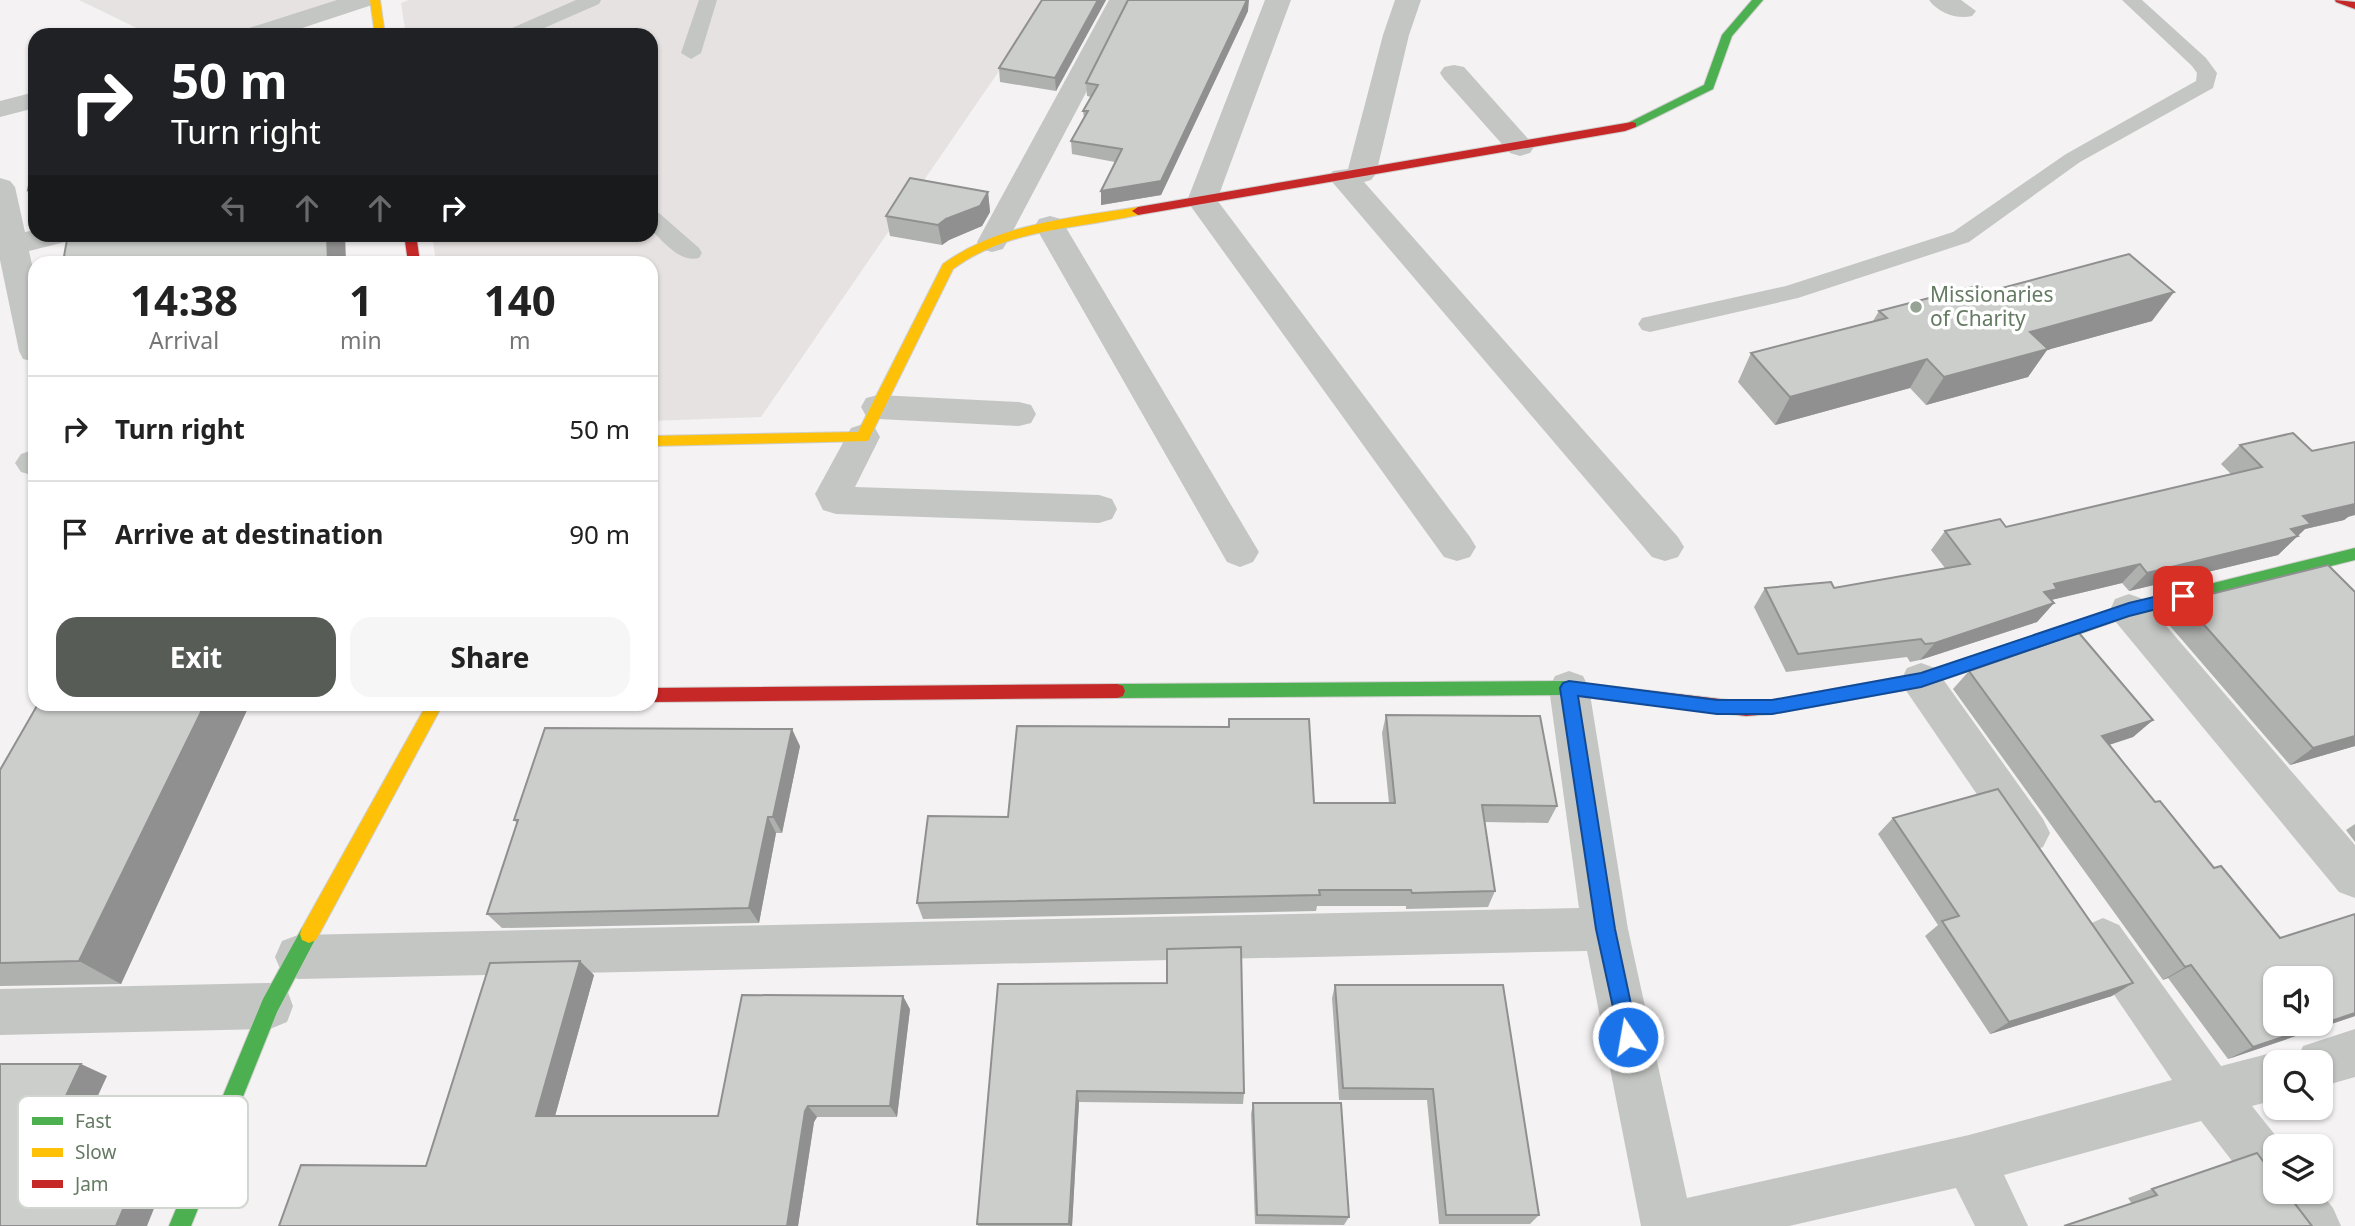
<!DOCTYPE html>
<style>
:root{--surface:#fff;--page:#f6f6f6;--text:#222;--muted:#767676;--line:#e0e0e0;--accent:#575c56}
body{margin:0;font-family:"Noto Sans",sans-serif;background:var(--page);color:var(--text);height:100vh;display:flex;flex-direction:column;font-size:26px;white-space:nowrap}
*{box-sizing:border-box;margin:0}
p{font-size:23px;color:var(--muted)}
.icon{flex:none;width:38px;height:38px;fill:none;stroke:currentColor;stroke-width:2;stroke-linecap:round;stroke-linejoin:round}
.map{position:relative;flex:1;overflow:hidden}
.details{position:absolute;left:28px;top:256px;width:630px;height:455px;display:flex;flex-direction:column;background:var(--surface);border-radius:21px;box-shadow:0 2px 5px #0004}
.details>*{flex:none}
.banner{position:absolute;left:28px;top:28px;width:630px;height:214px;border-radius:21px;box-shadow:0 2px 5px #0004;background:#202124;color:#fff;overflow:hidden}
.buttons{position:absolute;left:2263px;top:966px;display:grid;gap:14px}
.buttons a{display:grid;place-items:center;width:70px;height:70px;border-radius:14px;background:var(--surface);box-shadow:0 2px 5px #0004;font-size:35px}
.pin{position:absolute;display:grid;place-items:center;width:60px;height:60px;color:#fff;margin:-30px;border-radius:14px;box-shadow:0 4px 10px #0006}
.me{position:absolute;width:77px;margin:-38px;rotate:348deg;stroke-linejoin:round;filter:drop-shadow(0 0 5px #0008)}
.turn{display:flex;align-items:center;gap:24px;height:147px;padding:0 28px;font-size:32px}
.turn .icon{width:91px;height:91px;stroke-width:2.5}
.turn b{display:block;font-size:49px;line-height:60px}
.lanes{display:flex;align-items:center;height:66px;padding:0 28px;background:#0003;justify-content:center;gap:35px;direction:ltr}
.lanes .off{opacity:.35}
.eta{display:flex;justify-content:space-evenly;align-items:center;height:119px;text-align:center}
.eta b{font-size:42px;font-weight:700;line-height:49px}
.primary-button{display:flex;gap:14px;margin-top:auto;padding:14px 28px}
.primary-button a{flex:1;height:80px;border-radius:21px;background:var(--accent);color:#fff;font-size:28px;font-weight:700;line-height:80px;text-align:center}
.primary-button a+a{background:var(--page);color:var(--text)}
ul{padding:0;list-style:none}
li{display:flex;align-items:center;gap:21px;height:105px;padding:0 28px;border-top:2px solid var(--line)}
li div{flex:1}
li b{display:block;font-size:26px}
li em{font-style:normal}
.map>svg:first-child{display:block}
.green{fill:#e6e2e1}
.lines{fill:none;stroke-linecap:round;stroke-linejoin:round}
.fast-casing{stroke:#cfcfce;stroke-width:2}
.slow-casing{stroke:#cfcfce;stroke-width:2}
.jam-casing{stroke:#cfcfce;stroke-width:2}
.lane{fill:#c4c6c4;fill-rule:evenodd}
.street{fill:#c4c6c4;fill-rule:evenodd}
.fast{fill:#4caf50;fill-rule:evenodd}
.slow{fill:#ffc107;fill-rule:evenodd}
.jam{fill:#c62828;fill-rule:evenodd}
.wall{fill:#afb1af}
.shaded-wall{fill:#8f908f}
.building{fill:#cccecc;stroke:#8f908f;stroke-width:2;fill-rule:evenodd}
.route{fill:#1a73e8;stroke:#114b97;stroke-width:2}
.poi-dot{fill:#97a495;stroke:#fff;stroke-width:2.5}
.labels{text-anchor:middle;stroke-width:7;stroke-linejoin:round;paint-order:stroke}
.poi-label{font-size:21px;fill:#657a62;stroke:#fff;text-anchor:start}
.key{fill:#fff;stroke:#d1d7d0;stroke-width:2}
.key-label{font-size:19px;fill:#657a62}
</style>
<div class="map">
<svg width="2355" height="1226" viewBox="0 0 2355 1226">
<rect width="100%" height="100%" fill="#f4f2f3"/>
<g class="green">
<polygon points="79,0 339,0 236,35 151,35"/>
<polygon points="409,0 1048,0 761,417 651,421 651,262 436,262 432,235 651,234 651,35 406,35 401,3"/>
</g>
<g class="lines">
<defs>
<g id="fast">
<polygon points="1752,0 1763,0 1732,36 1713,89 1636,127 1628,127 1628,123 1704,85 1722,35"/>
<polygon points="2355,548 2355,560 2130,616 2059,641 2053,639 2051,634 2053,629 2129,604"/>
<polygon points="1569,681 1617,687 1623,689 1625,694 1623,699 1617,701 1569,695 1117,698 1111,696 1109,691 1111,686 1117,684"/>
<polygon points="309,925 316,928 318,934 277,1012 191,1226 169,1226 263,999 302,928"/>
</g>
<g id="slow">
<polygon points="370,0 380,0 385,35 375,35"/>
<path d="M 1138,207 L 1144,211 L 1142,214 C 1076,230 1010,227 953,269 L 868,441 L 651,446 L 651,436 L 858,432 L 943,264 C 1000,223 1071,218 1138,207 Z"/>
<polygon points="427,704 443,704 316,940 309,943 302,940 300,934 302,928"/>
</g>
<g id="jam">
<polygon points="2335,0 2355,2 2355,9 2336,2"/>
<polygon points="1632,122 1636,123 1636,127 1625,131 1138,215 1132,211 1138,207"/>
<polygon points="404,234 416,234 420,262 408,262"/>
<polygon points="2059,627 2065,629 2067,634 2065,639 1921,687 1772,714 1746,716 1617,701 1611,699 1609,694 1611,689 1617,687 1746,702 1772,700 1921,673"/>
<polygon points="1117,684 1123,686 1125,691 1123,696 1117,698 651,702 651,688"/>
</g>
</defs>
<use href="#fast" class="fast-casing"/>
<use href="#slow" class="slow-casing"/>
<use href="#jam" class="jam-casing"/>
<g class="lane">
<polygon points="576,0 601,0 599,4 528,35 502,35 505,31"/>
<polygon points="699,0 717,0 701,53 691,59 681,53"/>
<polygon points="2122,0 2142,0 2206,58 2217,73 2213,88 2080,162 1969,242 1798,298 1650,332 1642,330 1638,324 1642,318 1786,286 1953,232 2066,154 2196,81 2197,73 2192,66"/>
<path d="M 651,211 L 659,213 L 699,248 L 702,253 L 699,258 C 680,263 664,242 651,230 Z"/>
</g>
<g class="street">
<polygon points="337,0 376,0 372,5 281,35 242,35 246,29"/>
<polygon points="1109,0 1135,0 1007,242 1003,249 992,252 981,249 977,242"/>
<polygon points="1265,0 1291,0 1217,200 1470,537 1476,547 1470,557 1457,561 1444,557 1187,201"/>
<polygon points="1395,0 1421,0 1409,35 1376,174 1371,180 1364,182 1678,537 1684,547 1678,557 1665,561 1652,557 1328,177 1333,171 1348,169 1383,35"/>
<path d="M 1929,0 L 1961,0 L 1976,11 L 1972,16 C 1958,20 1938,13 1929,0 Z"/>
<polygon points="1454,65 1464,67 1530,141 1534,147 1530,153 1520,156 1510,153 1444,79 1440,73 1444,67"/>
<polygon points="35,92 35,108 0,117 0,101"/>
<polygon points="0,178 10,181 15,187 25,232 35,230 35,234 73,234 69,241 29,251 35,278 35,362 23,359 19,351 0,260"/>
<polygon points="1050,216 1061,219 1065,226 1253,542 1259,552 1253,562 1240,567 1227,562 1035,226 1039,219"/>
<polygon points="878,395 1019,402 1031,405 1036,414 1031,423 1019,426 878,419 866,416 861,407 866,398"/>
<polygon points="863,424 875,428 880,437 855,487 1099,495 1112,499 1117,509 1112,519 1099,523 836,514 823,510 815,494 851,428"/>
<polygon points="33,450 35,450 35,476 21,472 15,463 21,454"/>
<polygon points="2129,594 2143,599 2355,845 2355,898 2339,892 2115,621 2110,610 2115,599"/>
<polygon points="1921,663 1935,668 2043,819 2050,833 2043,847 2028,853 2013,847 1907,692 1901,680 1907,668"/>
<polygon points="1569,671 1583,676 1589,688 1628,929 1687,1198 1969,1135 2172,1080 2087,955 2080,940 2087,925 2103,918 2119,925 2221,1066 2275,1052 2292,1059 2293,1062 2275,1062 2275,1100 2252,1106 2284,1146 2275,1146 2275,1192 2320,1192 2333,1208 2341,1226 2283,1226 2270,1210 2264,1196 2257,1193 2201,1121 2004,1175 2028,1226 1975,1226 1956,1188 1789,1226 1641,1226 1587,951 298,979 282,973 275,957 282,941 298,935 1579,908 1549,688 1555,676"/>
<polygon points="270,983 287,990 293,1006 287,1022 270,1029 0,1035 0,989"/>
<polygon points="2355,1029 2355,1077 2320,1087 2320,1062 2296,1062 2303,1046"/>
</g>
<use href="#fast" class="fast"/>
<use href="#slow" class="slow"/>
<use href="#jam" class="jam"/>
</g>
<g class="wall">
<polygon points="1042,0 1106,0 1056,91 1000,82 999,68"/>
<polygon points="1248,1 1248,11 1161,195 1101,205 1115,162 1072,154 1071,141 1084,118 1083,111 1091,97 1087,96 1086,83"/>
<polygon points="988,192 990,212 982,226 949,240 942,245 890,236 886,216"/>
<polygon points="1987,292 2152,321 2047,350 2028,377 1926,405 1910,388 1775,425 1738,382 1751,353 1873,321 1879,311"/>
<polygon points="2240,445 2348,517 2344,520 2305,529 2278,555 2129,591 2122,583 2051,600 2054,603 2037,622 1920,660 1910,662 1907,657 1786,672 1754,607 1765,588 1834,588 1945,568 1931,550 1945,531 2006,527 2231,474 2221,464"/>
<polygon points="2355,592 2355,746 2290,765 2164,619 2183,601"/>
<polygon points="1969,671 2153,720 2133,737 2109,745 2155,802 2214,868 2355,1016 2228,1059 2168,978 2163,980 1953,689"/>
<polygon points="38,704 240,704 247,710 121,984 0,986 0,770"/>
<polygon points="1386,715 1557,806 1548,823 1485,822 1495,891 1488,907 1406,909 1406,906 1317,906 1316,911 923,919 917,903 1229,727 1229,719 1314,803 1389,803 1382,733"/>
<polygon points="800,746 782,833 776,833 759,923 502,928 487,914 517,823 514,820"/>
<polygon points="1893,818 2112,996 1990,1034 1925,936 1938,925 1878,834"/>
<polygon points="2355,824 2355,842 2346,830"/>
<polygon points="594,975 555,1116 718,1116 910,1009 897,1117 817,1117 814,1122 798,1226 279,1226 426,1166"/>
<polygon points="998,984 1244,1093 1243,1104 1079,1102 1072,1226 978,1226 977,1224"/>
<polygon points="1335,985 1503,985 1539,1215 1530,1224 1439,1224 1427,1100 1339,1100 1332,998"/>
<polygon points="1253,1103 1349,1217 1344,1225 1255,1224 1251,1114"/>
<polygon points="2275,1177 2132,1204 2128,1198 2152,1189"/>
</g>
<g class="shaded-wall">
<polygon points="1098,0 1106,0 1056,91 1055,78"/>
<polygon points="1244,0 1249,0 1248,11 1161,195 1101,205 1101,191"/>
<polygon points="35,188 35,198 28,190"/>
<polygon points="988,192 990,212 982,226 949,240 942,245 938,225"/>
<polygon points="327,234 345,234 346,262 328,262"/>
<polygon points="2174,292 2152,321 2047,350 2028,377 1926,405 1944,377 2030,332"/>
<polygon points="1927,359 1910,388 1775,425 1790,397"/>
<polygon points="2355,504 2355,515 2348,517 2344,520 2305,529 2278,555 2129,591 2147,573 2303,516"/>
<polygon points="2140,564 2122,583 2047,601 2044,592 2054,584"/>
<polygon points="2054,603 2037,622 1920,660 1935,643"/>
<polygon points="205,704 240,704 247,710 121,984 79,961"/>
<polygon points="2153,720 2133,737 2084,753 2102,736"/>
<polygon points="792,729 800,746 782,833 773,817"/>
<polygon points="2355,736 2355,746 2290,765 2313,748"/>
<polygon points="768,817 776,833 759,923 749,908"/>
<polygon points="580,961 594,975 552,1127 536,1116"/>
<polygon points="2191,965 2168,978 2163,980 2185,967"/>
<polygon points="2133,983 2112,996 1990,1034 2009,1022"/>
<polygon points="903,996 910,1009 897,1117 890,1106"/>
<polygon points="2355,1013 2355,1016 2228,1059 2253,1047"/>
<polygon points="81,1064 107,1076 84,1126 57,1115"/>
<polygon points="1077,1091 1079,1102 1072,1226 1070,1226"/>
<polygon points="808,1106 817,1117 814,1122 798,1226 787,1226 805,1111"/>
<polygon points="164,1113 188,1124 147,1226 116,1226"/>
</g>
<g class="building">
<polygon points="1042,0 1098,0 1055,78 999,68"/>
<polygon points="1128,0 1247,0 1161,181 1101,191 1122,149 1071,141 1088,111 1083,111 1098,85 1086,83"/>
<polygon points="35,156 35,188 28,190"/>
<polygon points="910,178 988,192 980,206 946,219 938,225 886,216"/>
<polygon points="68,234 327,234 328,262 63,262"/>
<polygon points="2129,254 2174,292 2030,332 2048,349 1944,377 1927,359 1790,397 1751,353 1887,318 1879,311 1979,285 1987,292"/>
<polygon points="2293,433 2312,451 2355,442 2355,504 2303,516 2311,524 2291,529 2298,536 2147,573 2140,564 2054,584 2057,589 2044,592 2054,603 1935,643 1925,644 1921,639 1798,654 1765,588 1831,582 1834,588 1970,564 1945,531 2000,519 2006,527 2262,467 2240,445"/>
<polygon points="2328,565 2355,592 2355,736 2313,748 2183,601"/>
<path d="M 2079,633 L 2153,720 L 2102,736 L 2155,802 L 2160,801 L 2214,868 L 2221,866 L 2280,938 L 2355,914 L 2355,1013 L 2253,1047 L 2191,965 L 2185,967 L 1969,671 ZM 2275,978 L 2320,978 L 2320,1024 L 2275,1024 Z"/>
<polygon points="38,704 205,704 79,961 0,963 0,770"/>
<polygon points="1386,715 1540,716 1557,806 1482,805 1495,891 1412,893 1411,890 1319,890 1320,895 917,903 928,816 1008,817 1017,726 1229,727 1229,719 1309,719 1314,803 1395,803"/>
<polygon points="545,728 792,729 773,817 768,817 749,908 487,914 518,820 514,820"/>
<polygon points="1998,789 2133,983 2009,1022 1942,921 1959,916 1893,818"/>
<polygon points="1241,947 1244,1093 1077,1091 1069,1224 977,1224 998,984 1167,983 1167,949"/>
<polygon points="580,961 536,1116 718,1116 742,995 903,996 890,1106 808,1106 805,1111 787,1226 279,1226 301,1165 426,1166 490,963"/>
<polygon points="1335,985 1503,985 1539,1215 1446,1215 1433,1089 1343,1088"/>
<polygon points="0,1064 81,1064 57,1115 164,1113 116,1226 0,1226"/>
<polygon points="1253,1103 1341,1103 1349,1217 1257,1215"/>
<polygon points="2257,1153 2275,1177 2275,1192 2286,1192 2312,1226 2064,1226 2157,1195 2152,1189"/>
</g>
<polygon class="route" points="2183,590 2189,592 2191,596 2189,601 2129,616 1921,687 1772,714 1717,714 1578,696 1615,929 1638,1037 1635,1044 1628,1047 1621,1044 1596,929 1560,688 1563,683 1569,681 1717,700 1772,700 1921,673 2129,603"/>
<circle class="poi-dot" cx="1916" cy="307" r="7"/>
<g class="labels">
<g class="poi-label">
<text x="1930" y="302">Missionaries<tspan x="1930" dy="24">of Charity</tspan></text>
</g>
</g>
<rect x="18" y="1096" width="230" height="112" rx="10" class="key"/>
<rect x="32" y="1117" width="31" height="8" fill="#4caf50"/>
<rect x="32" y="1148" width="31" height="9" fill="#ffc107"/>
<rect x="32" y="1180" width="31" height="8" fill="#c62828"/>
<g class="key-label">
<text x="75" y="1128">Fast</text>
<text x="75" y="1159">Slow</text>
<text x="75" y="1191">Jam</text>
</g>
</svg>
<div class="buttons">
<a><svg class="icon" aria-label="sound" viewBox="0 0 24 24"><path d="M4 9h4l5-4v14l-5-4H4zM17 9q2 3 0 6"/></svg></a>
<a><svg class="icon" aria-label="search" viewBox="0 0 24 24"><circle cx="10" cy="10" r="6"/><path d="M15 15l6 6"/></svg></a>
<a><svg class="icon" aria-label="layers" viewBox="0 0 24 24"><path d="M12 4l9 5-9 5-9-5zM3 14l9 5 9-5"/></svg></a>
</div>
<div class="pin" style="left:2183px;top:596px;background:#d93025"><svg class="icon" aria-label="arrive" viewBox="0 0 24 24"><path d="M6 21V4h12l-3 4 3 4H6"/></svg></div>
<svg class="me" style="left:1628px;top:1037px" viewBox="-20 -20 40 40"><circle r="17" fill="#1a73e8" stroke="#fff" stroke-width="3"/><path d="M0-11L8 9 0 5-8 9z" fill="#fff"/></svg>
<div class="banner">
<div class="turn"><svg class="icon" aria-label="right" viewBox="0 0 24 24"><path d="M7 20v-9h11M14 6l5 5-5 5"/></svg><div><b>50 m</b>Turn right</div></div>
<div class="lanes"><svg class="icon off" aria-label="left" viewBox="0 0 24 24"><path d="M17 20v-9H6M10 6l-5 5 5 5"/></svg><svg class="icon off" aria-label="ahead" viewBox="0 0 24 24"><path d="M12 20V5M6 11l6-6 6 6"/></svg><svg class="icon off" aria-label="ahead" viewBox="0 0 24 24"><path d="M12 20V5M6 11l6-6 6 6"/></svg><svg class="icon" aria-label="right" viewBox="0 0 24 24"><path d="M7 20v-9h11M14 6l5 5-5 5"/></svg></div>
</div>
<section class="details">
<div class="eta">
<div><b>14:38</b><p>Arrival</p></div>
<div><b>1</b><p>min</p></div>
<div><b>140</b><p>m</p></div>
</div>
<ul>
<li><svg class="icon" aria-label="right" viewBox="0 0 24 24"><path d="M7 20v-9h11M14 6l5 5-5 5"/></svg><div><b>Turn right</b></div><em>50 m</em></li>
<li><svg class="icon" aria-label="arrive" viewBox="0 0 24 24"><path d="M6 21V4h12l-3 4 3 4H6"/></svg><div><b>Arrive at destination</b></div><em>90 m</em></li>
</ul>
<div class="primary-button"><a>Exit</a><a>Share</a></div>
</section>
</div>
